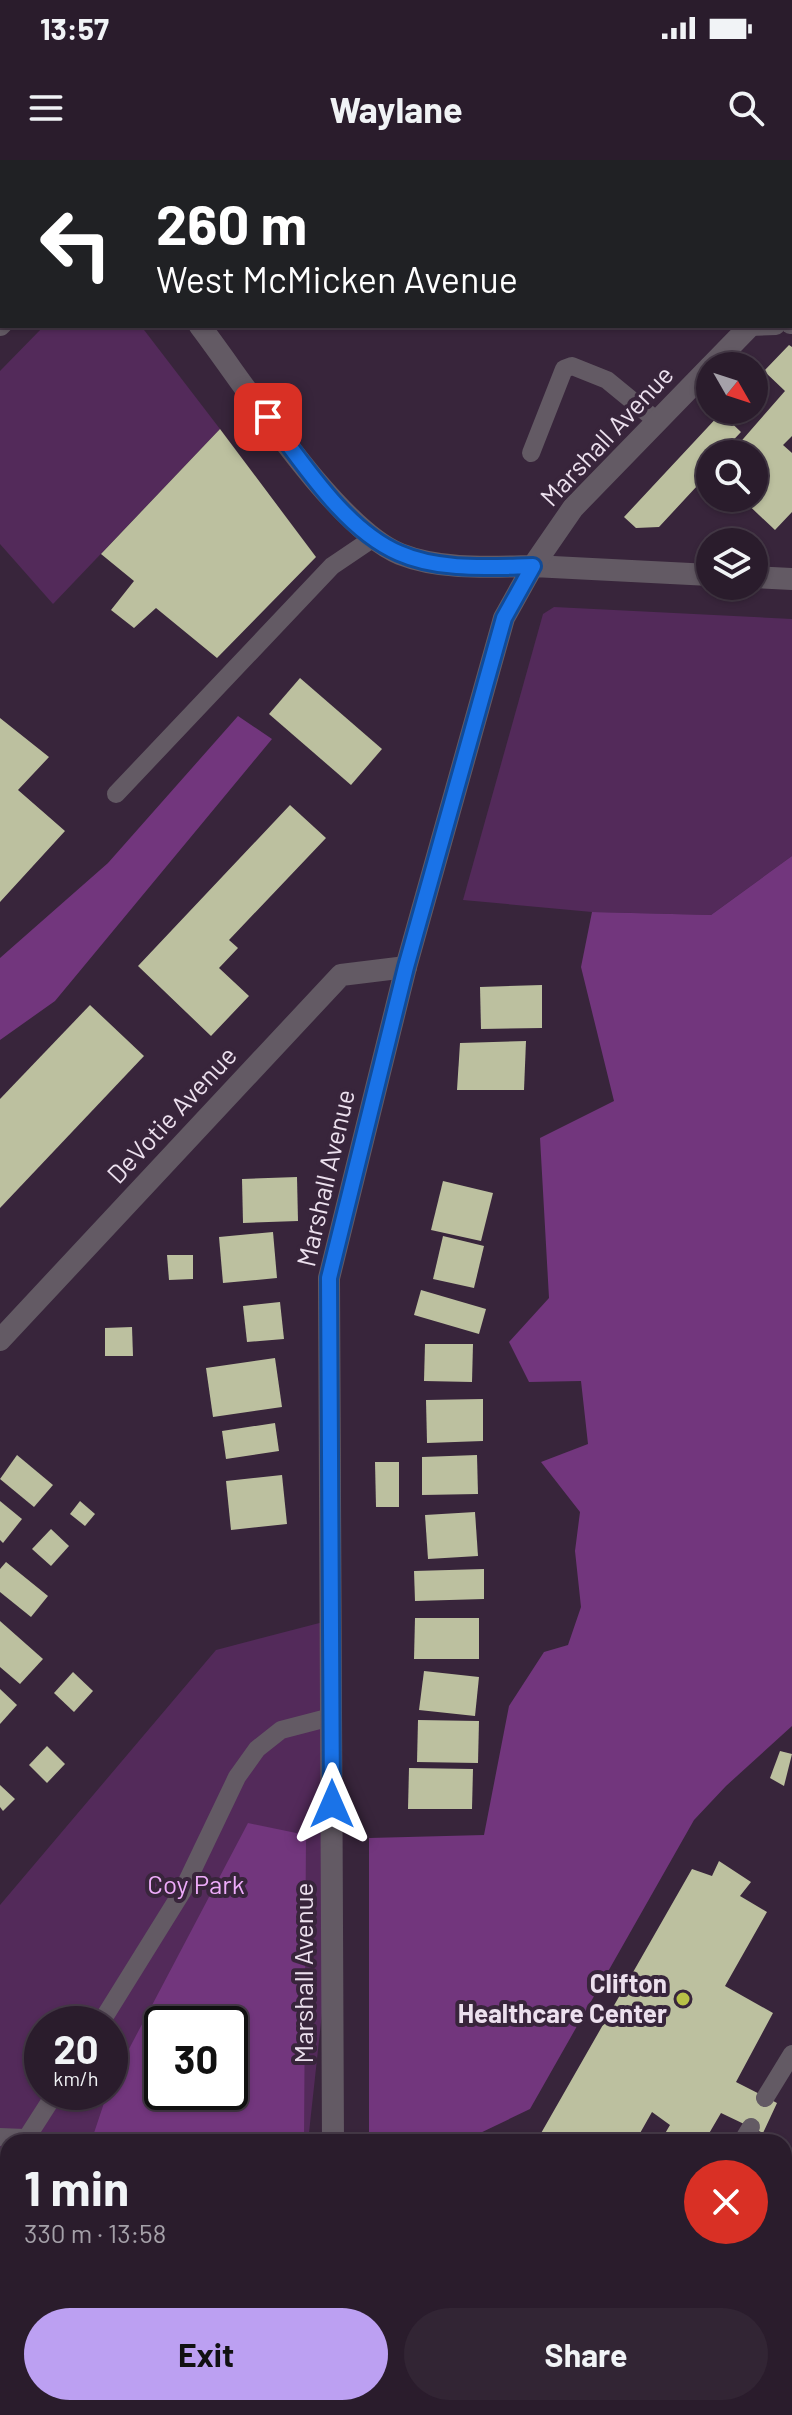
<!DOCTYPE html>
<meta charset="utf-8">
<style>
:root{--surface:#2a1c2c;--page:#322534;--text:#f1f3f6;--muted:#a5a1a9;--line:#463a48;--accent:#bca0f2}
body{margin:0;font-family:Barlow,sans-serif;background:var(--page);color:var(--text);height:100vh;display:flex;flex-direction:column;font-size:30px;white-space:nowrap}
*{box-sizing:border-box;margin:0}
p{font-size:26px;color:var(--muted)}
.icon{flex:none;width:44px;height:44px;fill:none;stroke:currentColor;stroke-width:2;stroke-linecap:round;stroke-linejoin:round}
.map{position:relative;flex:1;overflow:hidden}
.sheet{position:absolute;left:0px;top:1974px;width:792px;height:282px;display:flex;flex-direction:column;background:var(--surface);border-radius:24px 24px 0 0;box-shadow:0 2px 6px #0004,0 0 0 2px var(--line)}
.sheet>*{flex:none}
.banner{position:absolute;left:0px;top:0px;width:792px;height:168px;box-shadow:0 2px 6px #0004,0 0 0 2px var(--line);background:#202124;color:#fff;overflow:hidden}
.needle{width:52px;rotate:129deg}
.buttons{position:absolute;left:696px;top:192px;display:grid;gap:16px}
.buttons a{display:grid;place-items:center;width:72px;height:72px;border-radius:50%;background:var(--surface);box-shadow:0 2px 6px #0004,0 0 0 2px var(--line);font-size:40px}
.speed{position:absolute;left:24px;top:1846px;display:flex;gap:16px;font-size:40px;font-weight:700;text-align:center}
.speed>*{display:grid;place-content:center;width:104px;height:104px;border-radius:50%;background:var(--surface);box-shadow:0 2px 6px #0004,0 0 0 2px var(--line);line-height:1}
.speed small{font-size:20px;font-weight:400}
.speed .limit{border:4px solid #111;border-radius:12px;background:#fff;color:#111}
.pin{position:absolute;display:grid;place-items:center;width:68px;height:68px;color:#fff;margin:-34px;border-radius:16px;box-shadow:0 4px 12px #0006}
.me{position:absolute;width:88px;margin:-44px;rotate:0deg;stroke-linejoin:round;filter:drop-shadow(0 0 6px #0008)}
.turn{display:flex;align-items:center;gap:28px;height:168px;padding:0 24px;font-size:36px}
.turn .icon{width:104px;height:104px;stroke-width:2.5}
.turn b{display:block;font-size:56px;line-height:68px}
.round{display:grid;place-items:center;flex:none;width:84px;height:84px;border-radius:42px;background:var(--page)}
.summary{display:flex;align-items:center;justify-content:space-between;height:136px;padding:0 24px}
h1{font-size:48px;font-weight:700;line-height:60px}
.cta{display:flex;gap:16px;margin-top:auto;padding:16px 24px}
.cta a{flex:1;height:92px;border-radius:48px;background:var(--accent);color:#111;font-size:32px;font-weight:700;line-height:92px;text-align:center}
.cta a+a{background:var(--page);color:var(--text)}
.status{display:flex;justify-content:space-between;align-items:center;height:56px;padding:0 40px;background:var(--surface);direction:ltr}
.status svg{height:22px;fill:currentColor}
header{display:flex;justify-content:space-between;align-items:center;height:104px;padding:0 24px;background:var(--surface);font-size:36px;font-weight:700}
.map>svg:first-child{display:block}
.green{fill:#532a5a;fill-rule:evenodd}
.forest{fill:#72367d;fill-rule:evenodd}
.building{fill:#bcc09f}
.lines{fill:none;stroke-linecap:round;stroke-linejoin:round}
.service{stroke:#635a64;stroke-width:18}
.minor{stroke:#635a64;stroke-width:22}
.tertiary{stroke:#635a64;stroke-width:22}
.primary{stroke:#97859b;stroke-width:22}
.route-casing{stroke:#114b97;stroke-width:20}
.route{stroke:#1a73e8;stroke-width:14}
.poi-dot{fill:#b8c147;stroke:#38253b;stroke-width:3}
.labels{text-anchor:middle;stroke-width:8;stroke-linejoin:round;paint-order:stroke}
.street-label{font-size:26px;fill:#ece0ee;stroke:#38253b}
.park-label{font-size:26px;fill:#eeacfa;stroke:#38253b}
.poi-label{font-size:26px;font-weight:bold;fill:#ece0ee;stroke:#38253b;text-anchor:end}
</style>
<div class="status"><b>13:57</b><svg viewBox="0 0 49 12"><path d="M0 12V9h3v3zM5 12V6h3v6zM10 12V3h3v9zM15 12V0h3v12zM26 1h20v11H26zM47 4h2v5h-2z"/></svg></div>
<header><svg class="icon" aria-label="menu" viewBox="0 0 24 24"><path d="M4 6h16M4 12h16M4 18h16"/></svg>Waylane<svg class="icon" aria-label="search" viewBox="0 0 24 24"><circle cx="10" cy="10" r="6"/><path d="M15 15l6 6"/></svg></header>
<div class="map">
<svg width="792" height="2255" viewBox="0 0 792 2255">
<rect width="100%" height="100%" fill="#38253b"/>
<g class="green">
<polygon points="44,166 141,166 220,269 53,444 0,384 0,211"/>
<polygon points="554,447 792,459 792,696 711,755 592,752 463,740 543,454"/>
<path d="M 331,1460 L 332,1761 L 308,1982 L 8,1982 L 8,2248 L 305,2248 L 0,2255 L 0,1745 L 216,1490 ZM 42,1864 L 110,1864 L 110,1932 L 42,1932 ZM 162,1864 L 230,1864 L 230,1932 L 162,1932 Z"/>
</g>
<g class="forest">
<polygon points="238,556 272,579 55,841 0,880 0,798 108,703"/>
<polygon points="792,696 792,1566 726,1626 694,1660 530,1949 476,1975 451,1982 369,1982 369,1678 484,1675 509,1546 544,1492 568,1485 581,1447 575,1391 580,1352 541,1302 588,1284 581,1221 529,1222 509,1182 549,1138 540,978 614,941 581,807 592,752 711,755"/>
<path d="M 248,1663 L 306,1675 L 304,1982 L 91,1982 L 110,1925 ZM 162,1864 L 230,1864 L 230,1932 L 162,1932 Z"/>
<polygon points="8,2221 8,2248 312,2248 313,2255 0,2255 0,2244"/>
</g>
<g class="building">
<polygon points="789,185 792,187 792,276 783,285 792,293 792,352 775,370 741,338 754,338 754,294 730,294 785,231 764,211"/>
<polygon points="721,253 741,272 720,294 710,294 710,305 706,308 710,312 659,367 636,368 624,357"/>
<polygon points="220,269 316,397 217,498 156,448 134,468 111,450 134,421 101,394"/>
<polygon points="300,518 382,589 351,625 269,554"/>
<polygon points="0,558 49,597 18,630 65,671 0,742"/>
<polygon points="290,645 326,678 229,780 238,788 219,808 249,836 211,876 138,806"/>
<polygon points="542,825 542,868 481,869 480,827"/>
<polygon points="90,845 144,896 0,1048 0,939"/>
<polygon points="526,881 524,930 457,930 460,883"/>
<polygon points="297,1017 298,1061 243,1063 242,1019"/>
<polygon points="443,1021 493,1033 481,1081 431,1070"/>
<polygon points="273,1072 277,1118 223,1123 219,1077"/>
<polygon points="443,1076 484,1086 474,1128 433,1119"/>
<polygon points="167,1095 193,1095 193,1119 169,1120"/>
<polygon points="421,1130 486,1149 479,1174 414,1155"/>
<polygon points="280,1142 284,1179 247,1182 243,1146"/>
<polygon points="132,1167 133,1196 105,1196 105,1168"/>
<polygon points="425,1184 473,1184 472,1222 424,1221"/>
<polygon points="275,1198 282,1247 213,1257 206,1208"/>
<polygon points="483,1239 483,1281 427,1283 426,1240"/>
<polygon points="275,1263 279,1291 226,1299 222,1271"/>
<polygon points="17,1295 53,1325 34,1347 0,1319"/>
<polygon points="477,1295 478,1334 422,1335 422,1297"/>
<polygon points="375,1302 399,1302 399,1347 376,1347"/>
<polygon points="282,1315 287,1364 231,1370 226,1321"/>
<polygon points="0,1341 22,1359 3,1383 0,1380"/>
<polygon points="80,1341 95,1354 85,1366 70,1354"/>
<polygon points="475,1352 478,1396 428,1399 425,1355"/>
<polygon points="51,1369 69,1386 51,1406 32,1389"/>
<polygon points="6,1402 48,1436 31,1457 0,1432 0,1409"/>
<polygon points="484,1409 484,1439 415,1441 414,1411"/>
<polygon points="415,1458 479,1458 479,1499 414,1499"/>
<polygon points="0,1461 43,1499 20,1524 0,1507"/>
<polygon points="424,1511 479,1517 475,1556 419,1550"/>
<polygon points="73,1512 93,1531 74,1552 54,1533"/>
<polygon points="0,1529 17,1545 0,1564"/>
<polygon points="418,1560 479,1561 478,1603 417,1602"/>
<polygon points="47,1586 65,1604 47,1623 29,1605"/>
<polygon points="780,1591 792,1594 784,1626 770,1618"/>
<polygon points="409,1608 473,1609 472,1649 408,1649"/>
<polygon points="0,1625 15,1639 3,1651 0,1647"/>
<polygon points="719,1701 751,1722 740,1736 767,1752 725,1826 773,1853 736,1922 777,1943 763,1973 721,1953 704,1982 660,1982 670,1965 652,1952 635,1982 536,1982 692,1709 712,1716"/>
<polygon points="426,2248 448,2248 453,2252 450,2255 420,2255"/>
<polygon points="646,2248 666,2248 674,2255 640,2255"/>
<polygon points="706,2248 761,2248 768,2255 701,2255"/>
</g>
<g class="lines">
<g class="service">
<polyline points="213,0 215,2"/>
<polyline points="253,2 254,0"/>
<polyline points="790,165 792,165"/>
<polyline points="749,167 776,166"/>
<polyline points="531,293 564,209 572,206 607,220 657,261"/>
<polyline points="116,634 332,406 372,379"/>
<polyline points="100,1864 182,1732 237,1617 257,1589 281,1570 331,1557"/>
<polyline points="765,1938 792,1894"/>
<polyline points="0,1977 25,1978"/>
<polyline points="24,1982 56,1932"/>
<polyline points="742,1982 751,1967"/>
<polyline points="0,2095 8,2070"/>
<polyline points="784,2167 792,2175"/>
</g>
<g class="minor">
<polyline points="0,165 2,163"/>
<polyline points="754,417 792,419"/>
<polyline points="0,1180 341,815 406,807"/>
<polyline points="333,1982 329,1118 406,807 504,458 533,406 710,415"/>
<polyline points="333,2248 334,2255"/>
</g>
<g class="tertiary">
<polyline points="73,0 75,2"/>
<polyline points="790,125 792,123"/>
<path d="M 200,166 C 245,225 335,367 400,394 C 440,410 489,407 533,406 L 573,348 L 710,207"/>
<polyline points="711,206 750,166"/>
</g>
<g class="primary">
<polyline points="748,0 756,2"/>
<polyline points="790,11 792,12"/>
</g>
</g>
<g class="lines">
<defs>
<path id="route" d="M 268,257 C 303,303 345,370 399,393 C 439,411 489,407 533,406 L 504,458 L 406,807 L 329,1118 L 332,1644"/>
</defs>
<use href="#route" class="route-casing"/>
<use href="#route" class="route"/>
</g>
<circle class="poi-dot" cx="683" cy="1839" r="8"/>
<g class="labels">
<g class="street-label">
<text transform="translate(607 276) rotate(-47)" y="9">Marshall Avenue</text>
<text transform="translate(172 955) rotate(-47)" y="9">DeVotie Avenue</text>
<text transform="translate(326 1018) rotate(-77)" y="9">Marshall Avenue</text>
<text transform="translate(304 1813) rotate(-90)" y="9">Marshall Avenue</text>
</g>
<g class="park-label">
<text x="196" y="1734">Coy Park</text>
</g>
<g class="poi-label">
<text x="667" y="1833">Clifton<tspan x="667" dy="30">Healthcare Center</tspan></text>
</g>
</g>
</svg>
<div class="buttons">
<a><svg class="needle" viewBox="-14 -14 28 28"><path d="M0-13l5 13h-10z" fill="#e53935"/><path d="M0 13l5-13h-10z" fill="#a5a1a9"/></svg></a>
<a><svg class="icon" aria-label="search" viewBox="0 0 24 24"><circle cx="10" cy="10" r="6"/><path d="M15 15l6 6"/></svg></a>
<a><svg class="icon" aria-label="layers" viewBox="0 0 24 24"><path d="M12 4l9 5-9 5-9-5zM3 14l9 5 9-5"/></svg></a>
</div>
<div class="speed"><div>20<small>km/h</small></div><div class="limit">30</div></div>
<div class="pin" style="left:268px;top:257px;background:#d93025"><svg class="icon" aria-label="arrive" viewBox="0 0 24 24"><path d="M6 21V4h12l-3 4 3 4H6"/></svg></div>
<svg class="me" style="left:332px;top:1644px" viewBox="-20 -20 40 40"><path d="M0-17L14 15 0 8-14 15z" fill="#1a73e8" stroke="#fff" stroke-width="4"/></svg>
<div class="banner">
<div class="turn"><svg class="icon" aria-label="left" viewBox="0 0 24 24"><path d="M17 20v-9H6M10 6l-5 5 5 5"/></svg><div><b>260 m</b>West McMicken Avenue</div></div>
</div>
<section class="sheet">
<div class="summary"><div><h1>1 min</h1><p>330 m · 13:58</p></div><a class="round" style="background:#d93025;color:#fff"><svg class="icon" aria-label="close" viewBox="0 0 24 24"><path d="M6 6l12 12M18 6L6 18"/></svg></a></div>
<div class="cta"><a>Exit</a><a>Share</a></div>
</section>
</div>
